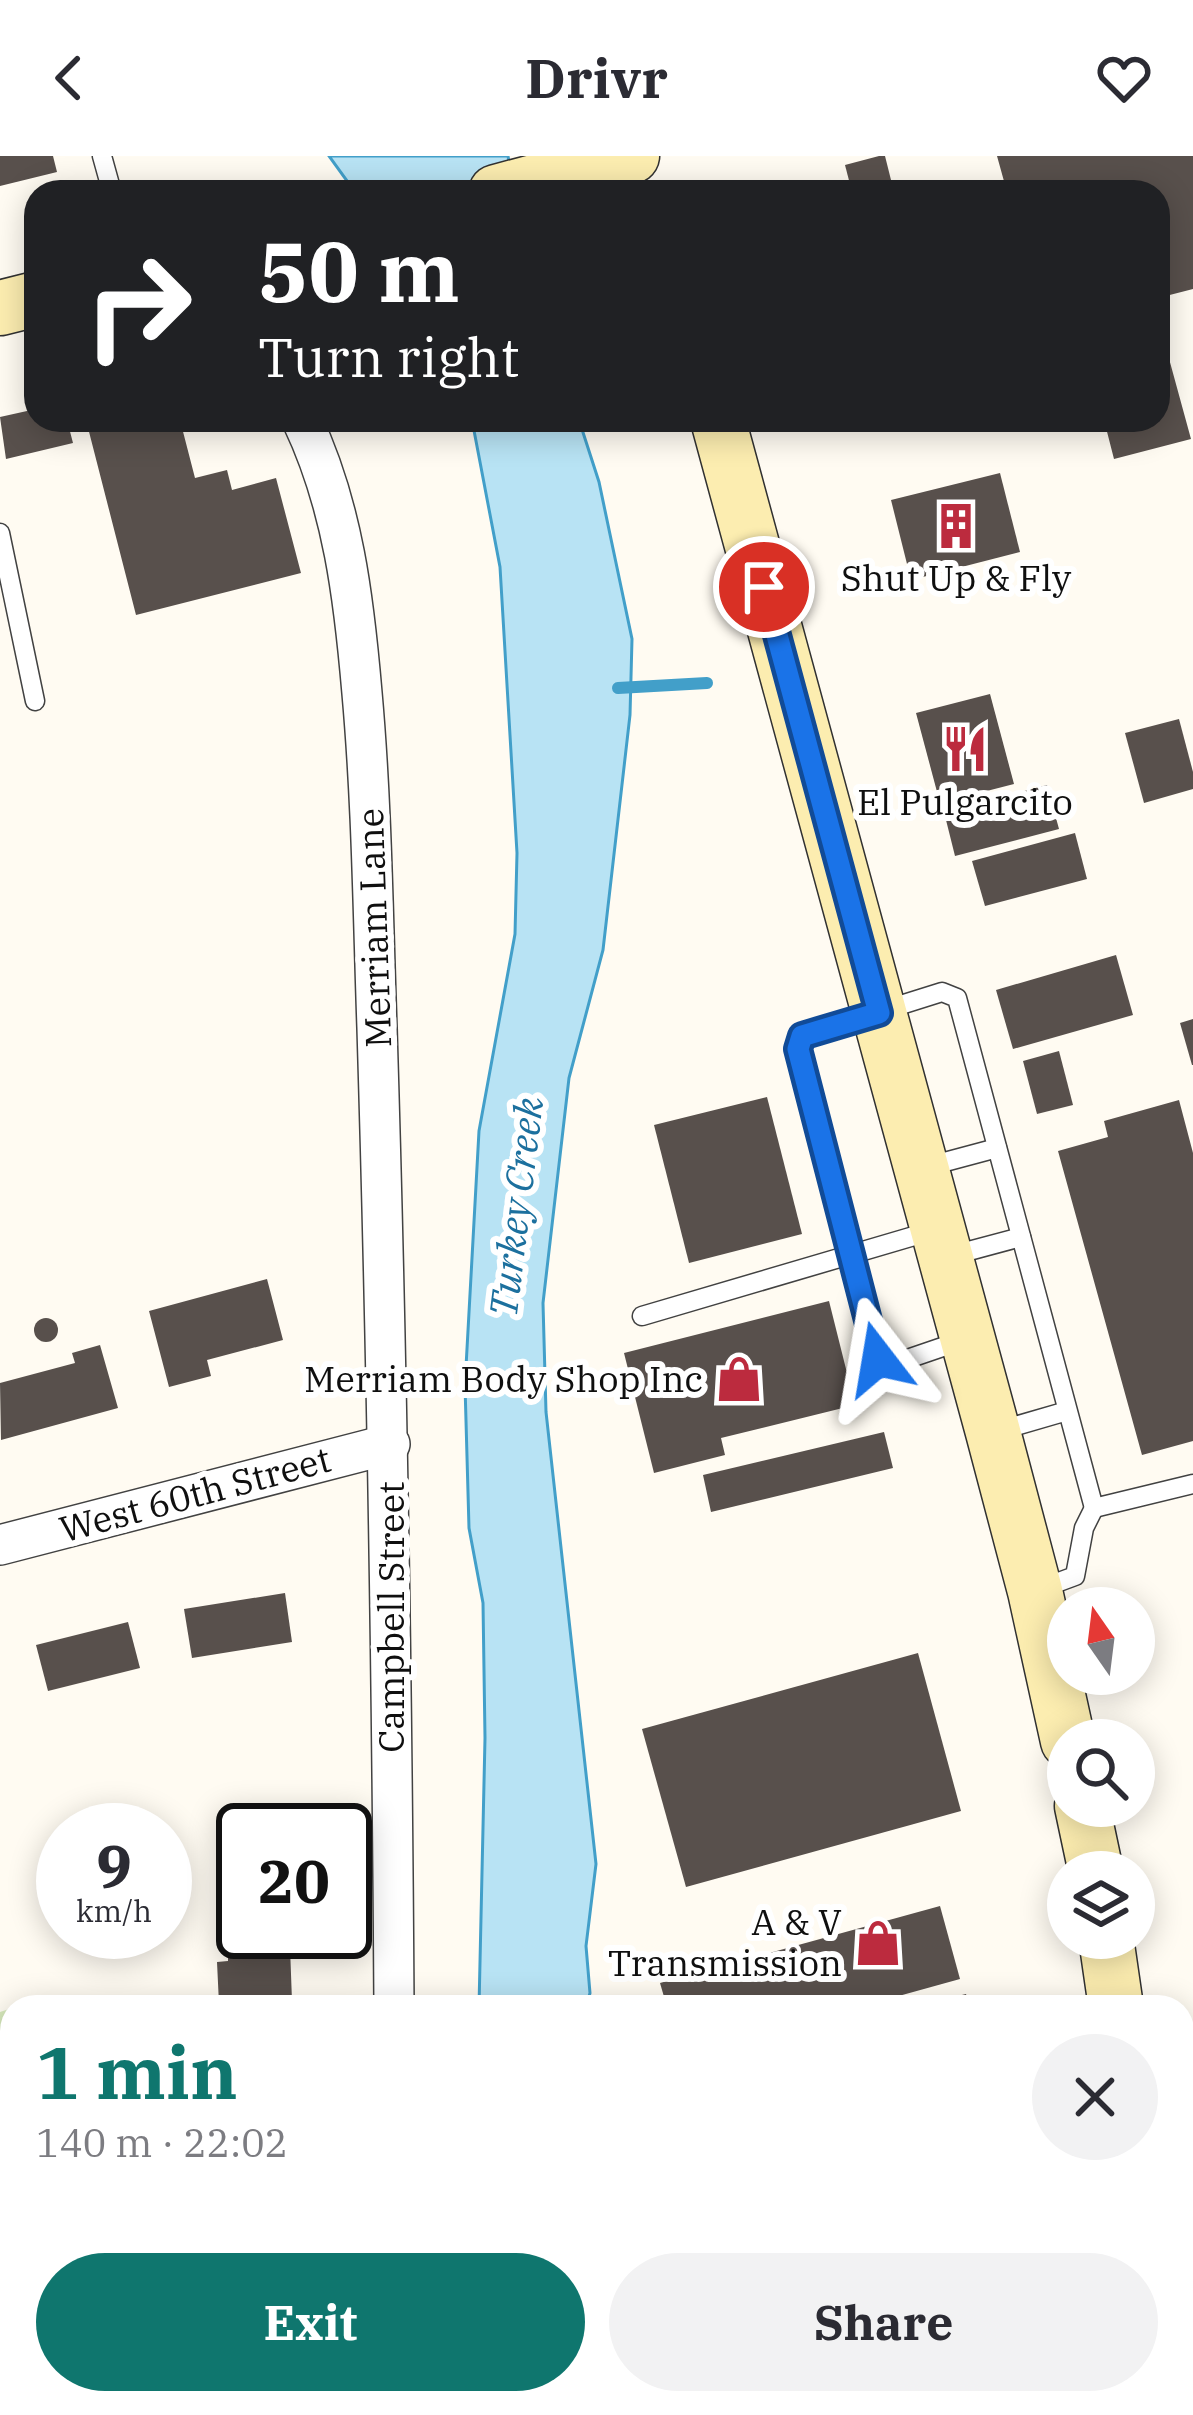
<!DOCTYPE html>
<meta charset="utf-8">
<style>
:root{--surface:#fff;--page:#f2f2f3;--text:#2b2b33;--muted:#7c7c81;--accent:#0f766e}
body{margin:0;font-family:"IBM Plex Serif",serif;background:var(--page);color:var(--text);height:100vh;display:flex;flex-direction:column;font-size:45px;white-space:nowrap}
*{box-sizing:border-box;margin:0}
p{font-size:39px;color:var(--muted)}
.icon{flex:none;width:66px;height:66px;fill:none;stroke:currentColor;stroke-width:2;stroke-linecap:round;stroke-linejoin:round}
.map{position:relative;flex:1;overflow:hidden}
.details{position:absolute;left:0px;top:1839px;width:1194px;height:420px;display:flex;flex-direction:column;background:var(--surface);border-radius:36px 36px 0 0;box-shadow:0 6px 30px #0003}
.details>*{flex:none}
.top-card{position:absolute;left:24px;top:24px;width:1146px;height:252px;border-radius:36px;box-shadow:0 6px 30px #0003;background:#202124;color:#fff;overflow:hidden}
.needle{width:78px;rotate:346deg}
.buttons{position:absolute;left:1047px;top:1431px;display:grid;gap:24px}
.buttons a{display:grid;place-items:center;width:108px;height:108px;border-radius:50%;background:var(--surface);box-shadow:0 6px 30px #0003;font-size:60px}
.speed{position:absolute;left:36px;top:1647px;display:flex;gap:24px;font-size:60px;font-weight:700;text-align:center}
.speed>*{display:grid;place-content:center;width:156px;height:156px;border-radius:50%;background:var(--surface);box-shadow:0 6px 30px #0003;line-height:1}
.speed small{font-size:30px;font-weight:400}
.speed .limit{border:6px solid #111;border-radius:18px;background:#fff;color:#111}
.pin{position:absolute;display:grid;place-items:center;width:102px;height:102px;color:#fff;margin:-51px;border:6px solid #fff;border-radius:50%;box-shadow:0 3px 12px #0007}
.me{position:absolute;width:132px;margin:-66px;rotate:346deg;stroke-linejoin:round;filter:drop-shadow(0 0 9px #0008)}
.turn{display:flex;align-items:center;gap:42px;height:252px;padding:0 36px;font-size:54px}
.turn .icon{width:156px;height:156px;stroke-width:2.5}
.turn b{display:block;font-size:84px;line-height:102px}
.round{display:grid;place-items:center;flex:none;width:126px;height:126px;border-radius:63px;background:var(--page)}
.head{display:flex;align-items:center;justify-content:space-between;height:204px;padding:0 36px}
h1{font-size:72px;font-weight:700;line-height:90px;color:var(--accent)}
.primary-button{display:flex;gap:24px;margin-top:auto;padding:24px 36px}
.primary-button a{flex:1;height:138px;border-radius:72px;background:var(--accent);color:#fff;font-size:48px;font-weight:700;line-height:138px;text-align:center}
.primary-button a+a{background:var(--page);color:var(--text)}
header{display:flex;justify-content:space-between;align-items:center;height:156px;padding:0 36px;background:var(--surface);font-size:54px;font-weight:700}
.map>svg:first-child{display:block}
.green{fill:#d7e9bc}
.water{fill:#b8e3f4;stroke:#429fc9;stroke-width:3}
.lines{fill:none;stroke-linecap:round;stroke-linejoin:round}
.stream{stroke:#429fc9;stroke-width:12}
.building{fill:#58504c}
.service-casing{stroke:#424242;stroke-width:21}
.minor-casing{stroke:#424242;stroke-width:42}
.secondary-casing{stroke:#313131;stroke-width:57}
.service{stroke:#fff;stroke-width:18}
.minor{stroke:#fff;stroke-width:39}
.secondary{stroke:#fcedb0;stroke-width:54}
.route-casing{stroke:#114b97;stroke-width:30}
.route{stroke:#1a73e8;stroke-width:21}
.labels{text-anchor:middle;stroke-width:12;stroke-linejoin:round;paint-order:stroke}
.poi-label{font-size:36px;fill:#0f0f0f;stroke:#fff}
.street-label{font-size:36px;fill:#0f0f0f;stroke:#fff}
.water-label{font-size:39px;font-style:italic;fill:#1c709e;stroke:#fff}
</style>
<header><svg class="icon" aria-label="back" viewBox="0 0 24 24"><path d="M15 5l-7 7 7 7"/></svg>Drivr<svg class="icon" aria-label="heart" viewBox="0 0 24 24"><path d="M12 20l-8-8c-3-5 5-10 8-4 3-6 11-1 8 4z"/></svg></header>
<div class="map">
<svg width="1193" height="2259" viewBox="0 0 1193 2259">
<rect width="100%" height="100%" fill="#fffbf2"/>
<polygon class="green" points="12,1852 12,2030 7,2105 12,2106 12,2247 208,2247 198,2259 0,2259 0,1856"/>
<g class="water">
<polygon points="329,0 508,0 514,36 355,36"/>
<polygon points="472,264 579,264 599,326 632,483 630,559 603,794 569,922 543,1147 546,1256 596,1708 586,1790 590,1837 586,1851 479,1851 485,1582 483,1447 469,1372 465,1229 479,975 515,778 517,697 500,411"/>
<polygon points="230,2247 402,2247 397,2259 222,2259"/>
</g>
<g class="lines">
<polyline class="stream" points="618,532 707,527"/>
</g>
<g class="building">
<polygon points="0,0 53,0 57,16 0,30"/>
<polygon points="879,0 885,0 894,36 852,36 845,9"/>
<polygon points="997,0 1193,0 1193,133 1158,142 1158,36 1007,36"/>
<polygon points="1159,166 1191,283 1114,303 1104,264 1158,264"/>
<polygon points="36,253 36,264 67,264 73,287 6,303 0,261"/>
<polygon points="86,264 180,264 195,322 227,314 232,334 276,322 301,417 136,459"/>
<polygon points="1000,317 1020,396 911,424 891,344"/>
<polygon points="990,538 1014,628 940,647 916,557"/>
<polygon points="1179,563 1193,616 1193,633 1144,647 1125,577"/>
<polygon points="1047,629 1059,673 955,700 944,656"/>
<polygon points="1075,677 1087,723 985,750 972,705"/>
<polygon points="1116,799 1133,859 1013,893 996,834"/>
<polygon points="1193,863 1193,909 1192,909 1180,867"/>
<polygon points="1059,895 1073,949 1037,958 1023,905"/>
<polygon points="767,941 802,1078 689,1107 654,969"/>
<polygon points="1179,944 1193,997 1193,1285 1142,1299 1058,995 1108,981 1104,965"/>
<polygon points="267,1123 283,1184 207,1204 211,1220 169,1231 149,1155"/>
<polygon points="829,1145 855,1249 721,1282 725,1299 654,1317 624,1197"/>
<circle cx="46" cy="1174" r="12"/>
<polygon points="100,1189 118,1252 1,1284 0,1227 75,1207 72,1197"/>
<polygon points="884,1276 893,1312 711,1356 703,1319"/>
<polygon points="285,1437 292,1486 192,1502 184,1453"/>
<polygon points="128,1466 140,1512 48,1535 36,1489"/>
<polygon points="918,1497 961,1655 686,1731 642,1573"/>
<polygon points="940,1750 960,1823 859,1851 667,1851 660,1827"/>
<polygon points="290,1791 292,1845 219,1848 217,1806 228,1805 228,1794"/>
<polygon points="966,1838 970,1851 922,1851 921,1849"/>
<polygon points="563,2247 678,2247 682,2259 566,2259"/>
<polygon points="978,2247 999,2247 1002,2259 940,2259"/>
</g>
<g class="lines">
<defs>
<g id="service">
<polyline points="102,0 112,36"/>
<polyline points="0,377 35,545"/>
<polyline points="926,1011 997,992"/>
<polyline points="950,1100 1021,1081"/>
<polyline points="642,1160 931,1075"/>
<polyline points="963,1184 884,1211 878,1203 798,893 802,880 942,836 957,842 1094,1352 1193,1328"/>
<polyline points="998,1275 1067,1255"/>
<polyline points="1040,1433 1075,1420 1084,1372 1094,1352"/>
</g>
<g id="minor">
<path d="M 302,264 C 343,350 354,443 362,537 C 372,648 373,760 377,872 C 387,1198 392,1524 394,1851"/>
<polyline points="0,1389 390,1288"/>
</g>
<g id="secondary">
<polyline points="496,36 632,0"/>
<polyline points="0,152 36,143"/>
<polyline points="718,264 993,1276 1035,1435 1068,1585"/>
<polyline points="1082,1650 1096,1716"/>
<polyline points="1106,1782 1116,1851"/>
<polyline points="1140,2247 1141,2259"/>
</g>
</defs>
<use href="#service" class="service-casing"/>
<use href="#minor" class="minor-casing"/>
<use href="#secondary" class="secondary-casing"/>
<use href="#service" class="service"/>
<use href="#minor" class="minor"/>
<use href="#secondary" class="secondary"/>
</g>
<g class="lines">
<defs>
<polyline id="route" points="764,431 879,857 802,880 798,893 878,1203"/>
</defs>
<use href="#route" class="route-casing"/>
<use href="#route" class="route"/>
</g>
<defs>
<symbol id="building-bare" viewBox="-9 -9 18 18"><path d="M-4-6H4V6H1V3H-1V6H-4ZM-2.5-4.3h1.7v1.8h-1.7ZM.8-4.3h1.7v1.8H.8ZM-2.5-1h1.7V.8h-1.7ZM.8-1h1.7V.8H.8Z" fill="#bc2b3e" stroke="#fff" stroke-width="2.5" paint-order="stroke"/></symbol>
<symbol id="restaurant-bare" viewBox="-9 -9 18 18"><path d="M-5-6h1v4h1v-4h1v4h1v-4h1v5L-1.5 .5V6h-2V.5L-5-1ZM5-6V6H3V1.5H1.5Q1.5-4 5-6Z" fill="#bc2b3e" stroke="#fff" stroke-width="2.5" paint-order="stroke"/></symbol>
<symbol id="shop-bare" viewBox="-9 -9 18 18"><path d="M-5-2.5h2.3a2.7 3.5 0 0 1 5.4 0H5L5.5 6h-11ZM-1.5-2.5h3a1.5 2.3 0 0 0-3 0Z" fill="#bc2b3e" stroke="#fff" stroke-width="2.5" paint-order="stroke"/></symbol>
</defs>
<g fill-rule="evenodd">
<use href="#building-bare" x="923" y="337" width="66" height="66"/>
<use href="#restaurant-bare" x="932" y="560" width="66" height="66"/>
<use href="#shop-bare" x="706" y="1190" width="66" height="66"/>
<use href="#shop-bare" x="845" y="1754" width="66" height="66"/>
</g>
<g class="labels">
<g class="poi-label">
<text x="956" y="435">Shut Up &amp; Fly</text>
<text x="965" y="659">El Pulgarcito</text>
<text x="703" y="1236" text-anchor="end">Merriam Body Shop Inc</text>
<text x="842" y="1779" text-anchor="end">A &amp; V<tspan x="842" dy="41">Transmission</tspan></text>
</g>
<g class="street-label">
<text transform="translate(374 772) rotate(-92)" y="13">Merriam Lane</text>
<text transform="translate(195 1338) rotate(-15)" y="13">West 60th Street</text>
<text transform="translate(391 1461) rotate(-90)" y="13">Campbell Street</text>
</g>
<g class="water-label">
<text transform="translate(516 1051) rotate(-83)" y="14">Turkey Creek</text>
</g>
</g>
</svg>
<div class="buttons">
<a><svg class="needle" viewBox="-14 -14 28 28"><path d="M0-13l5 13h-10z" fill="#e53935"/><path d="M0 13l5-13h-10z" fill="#7c7c81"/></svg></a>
<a><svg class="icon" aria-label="search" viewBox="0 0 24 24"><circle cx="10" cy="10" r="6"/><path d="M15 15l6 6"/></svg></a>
<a><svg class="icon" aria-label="layers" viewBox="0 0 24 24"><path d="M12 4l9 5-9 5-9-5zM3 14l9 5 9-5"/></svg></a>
</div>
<div class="speed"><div>9<small>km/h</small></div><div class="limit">20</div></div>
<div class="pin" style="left:764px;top:431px;background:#d93025"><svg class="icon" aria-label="arrive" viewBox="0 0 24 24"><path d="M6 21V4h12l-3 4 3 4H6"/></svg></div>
<svg class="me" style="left:878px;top:1203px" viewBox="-20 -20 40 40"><path d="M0-17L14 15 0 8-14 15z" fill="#1a73e8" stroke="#fff" stroke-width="4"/></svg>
<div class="top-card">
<div class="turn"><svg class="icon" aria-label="right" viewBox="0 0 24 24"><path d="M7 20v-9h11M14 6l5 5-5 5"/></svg><div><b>50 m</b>Turn right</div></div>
</div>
<section class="details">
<div class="head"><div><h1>1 min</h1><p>140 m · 22:02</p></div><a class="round"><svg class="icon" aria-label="close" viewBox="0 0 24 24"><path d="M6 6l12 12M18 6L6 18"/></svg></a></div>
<div class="primary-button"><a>Exit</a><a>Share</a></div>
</section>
</div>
